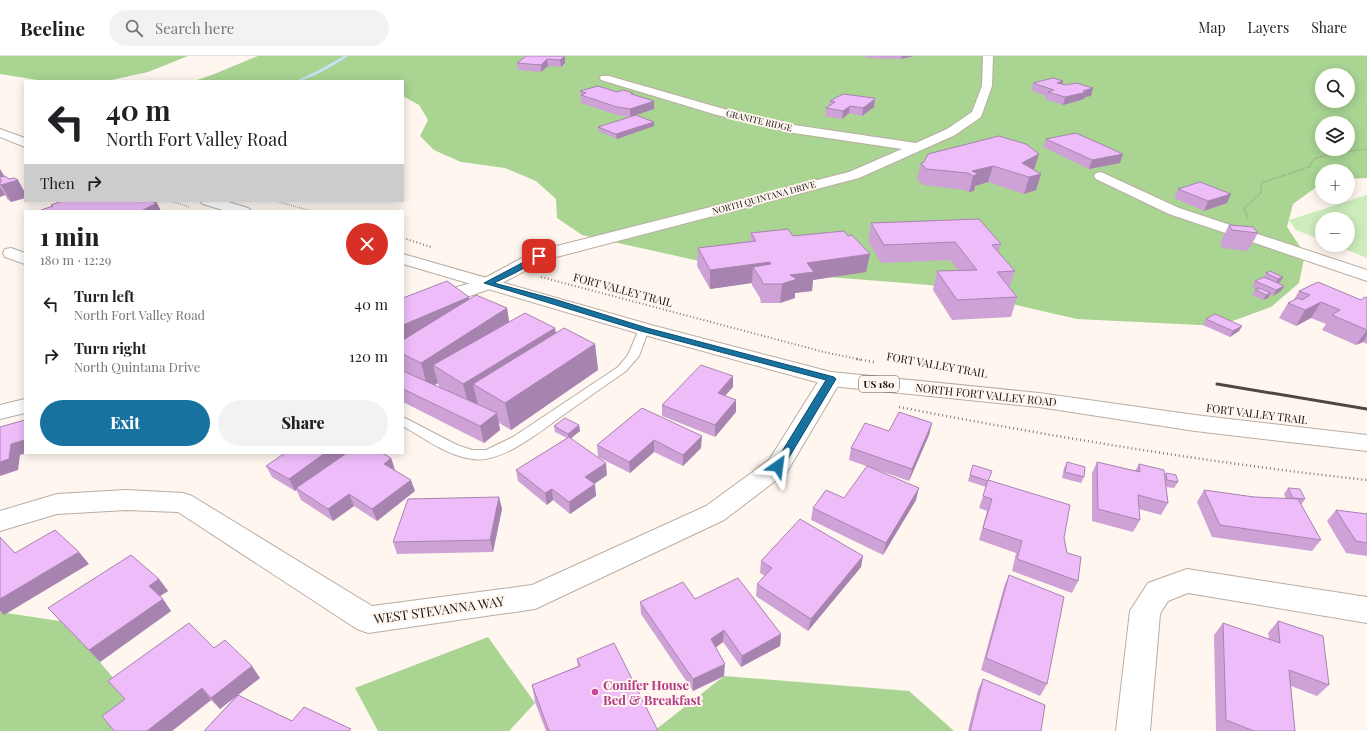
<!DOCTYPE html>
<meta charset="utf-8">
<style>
:root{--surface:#fff;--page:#f2f2f2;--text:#202124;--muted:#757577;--line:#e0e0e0;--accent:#1772a0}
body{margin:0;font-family:"Playfair Display",serif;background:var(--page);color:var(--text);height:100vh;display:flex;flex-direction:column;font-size:15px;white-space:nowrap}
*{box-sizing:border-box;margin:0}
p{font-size:13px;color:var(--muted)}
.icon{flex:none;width:22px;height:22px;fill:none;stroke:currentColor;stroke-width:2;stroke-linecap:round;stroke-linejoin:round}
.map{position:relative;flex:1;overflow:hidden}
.details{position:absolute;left:24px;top:154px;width:380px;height:244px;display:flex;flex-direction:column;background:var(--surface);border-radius:0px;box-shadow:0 2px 10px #0003}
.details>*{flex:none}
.guide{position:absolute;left:24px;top:24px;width:380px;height:122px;border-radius:0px;box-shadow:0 2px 10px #0003;background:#fff;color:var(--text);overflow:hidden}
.tools{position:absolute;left:1315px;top:12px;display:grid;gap:8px}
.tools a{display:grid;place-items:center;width:40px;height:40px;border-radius:50%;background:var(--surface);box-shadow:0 2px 10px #0003;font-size:20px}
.pin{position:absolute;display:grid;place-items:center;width:34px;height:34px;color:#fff;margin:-17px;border-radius:8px;box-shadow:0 2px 6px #0006}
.me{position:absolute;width:44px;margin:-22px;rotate:31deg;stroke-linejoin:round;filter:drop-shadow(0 0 3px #0008)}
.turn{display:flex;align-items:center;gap:14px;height:84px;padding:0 16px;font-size:18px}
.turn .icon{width:52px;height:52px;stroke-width:2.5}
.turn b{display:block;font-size:28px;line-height:34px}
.then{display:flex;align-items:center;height:38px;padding:0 16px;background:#0003;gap:8px;font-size:15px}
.round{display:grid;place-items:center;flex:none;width:42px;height:42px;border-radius:21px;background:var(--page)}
.overview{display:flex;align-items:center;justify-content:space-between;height:68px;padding:0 16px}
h1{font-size:24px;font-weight:800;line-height:30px}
.primary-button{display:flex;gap:8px;margin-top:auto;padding:8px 16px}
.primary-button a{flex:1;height:46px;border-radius:24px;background:var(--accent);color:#fff;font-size:16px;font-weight:800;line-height:46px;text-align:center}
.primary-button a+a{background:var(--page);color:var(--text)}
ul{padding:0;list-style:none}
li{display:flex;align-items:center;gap:12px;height:52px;padding:0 16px}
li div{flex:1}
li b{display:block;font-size:15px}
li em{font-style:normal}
header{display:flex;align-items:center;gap:24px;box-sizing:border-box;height:56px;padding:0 20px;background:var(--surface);border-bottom:1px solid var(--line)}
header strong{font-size:19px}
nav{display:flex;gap:22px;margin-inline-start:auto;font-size:14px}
.search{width:280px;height:36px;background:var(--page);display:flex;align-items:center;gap:10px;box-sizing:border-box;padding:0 14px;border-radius:22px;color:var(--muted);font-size:15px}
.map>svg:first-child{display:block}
.green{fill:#ccecbc}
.forest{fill:#a9d492;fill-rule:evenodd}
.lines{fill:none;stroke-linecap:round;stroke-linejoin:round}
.stream{fill:#c9e1f8;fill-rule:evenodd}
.lane-casing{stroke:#baada2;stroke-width:2}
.street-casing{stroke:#baada2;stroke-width:2}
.primary-casing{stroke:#baada2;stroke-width:2}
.path-far2{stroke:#817c76;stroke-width:1.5;stroke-dasharray:0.5 1.5;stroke-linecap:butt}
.path-far1{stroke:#817c76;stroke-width:2;stroke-dasharray:1 2.5;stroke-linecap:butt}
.path{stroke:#817c76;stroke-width:2.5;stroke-dasharray:1 3;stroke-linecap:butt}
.lane{fill:#fff;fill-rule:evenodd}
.street{fill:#fff;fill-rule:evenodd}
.primary{fill:#fff;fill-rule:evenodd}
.rail{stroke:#4d4843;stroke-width:3}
.wall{fill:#cea2d7;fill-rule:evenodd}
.shaded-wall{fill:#a784af}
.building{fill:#efbcfa;stroke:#a784af}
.route{fill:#1772a0;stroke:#0f4a68}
.hotel-dot{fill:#d1479c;stroke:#fef6ef;stroke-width:1.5}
.labels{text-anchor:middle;stroke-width:4;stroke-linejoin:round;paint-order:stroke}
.far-street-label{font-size:9px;fill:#16120e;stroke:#fef6ef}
.shield{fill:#fef6ef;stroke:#5c5652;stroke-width:1}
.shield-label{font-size:10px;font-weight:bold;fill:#16120e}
.street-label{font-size:11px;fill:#16120e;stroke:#fef6ef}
.near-street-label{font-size:13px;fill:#16120e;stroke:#fef6ef}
.near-hotel-label{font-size:13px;font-weight:bold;fill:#b23c85;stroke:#fef6ef;text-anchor:start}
</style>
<header>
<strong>Beeline</strong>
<div class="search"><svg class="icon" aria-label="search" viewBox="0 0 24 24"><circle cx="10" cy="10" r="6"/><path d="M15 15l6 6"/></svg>Search here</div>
<nav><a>Map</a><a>Layers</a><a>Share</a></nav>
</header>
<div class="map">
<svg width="1367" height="675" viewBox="0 0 1367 675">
<rect width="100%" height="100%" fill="#fef6ef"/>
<polygon class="green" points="1367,139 1367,202 1335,189 1348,189 1348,163 1322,163 1322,184 1296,174 1289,164"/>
<g class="forest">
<polygon points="0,0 188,0 148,16 107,25 44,25 0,18"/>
<path d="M 258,0 L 1367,0 L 1367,122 L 1348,123 L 1348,115 L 1322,115 L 1322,130 L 1315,132 L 1293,148 L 1287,171 L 1305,198 L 1299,227 L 1271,251 L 1219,270 L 1077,263 L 930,229 L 740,214 L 582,179 L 557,162 L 556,143 L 536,125 L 505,112 L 461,106 L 434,94 L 420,80 L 428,64 L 419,49 L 403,40 L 403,25 L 194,25 C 217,18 237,8 258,0 ZM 1322,19 L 1348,19 L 1348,45 L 1322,45 ZM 1322,67 L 1348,67 L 1348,93 L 1322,93 Z"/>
<polygon points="0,556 66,566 158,675 0,675"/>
<polygon points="488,581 535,647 509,675 378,675 355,632"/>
<polygon points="724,620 909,635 954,675 654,675"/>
</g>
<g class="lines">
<path class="stream" d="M 344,0 L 348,0 C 338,7 308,25 296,25 L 319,14 Z"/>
<defs>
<path id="lane" d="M 644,270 L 649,273 L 639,300 L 626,315 C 606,329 586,343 566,357 C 542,374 502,408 472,403 C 446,399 425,383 403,370 L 403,361 L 457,389 L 472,394 L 486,394 L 513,381 L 618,311 L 628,299 L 639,273 Z"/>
<g id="street">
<polygon points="983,0 993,0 992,30 981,61 955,79 859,122 545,204 493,232 452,246 403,259 403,247 481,224 533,196 849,116 902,93 794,77 717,59 601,24 600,22 601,20 609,20 724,53 794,69 916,87 947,73 972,56 982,30"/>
<polygon points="1101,116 1179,152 1367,214 1367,225 1169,158 1096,123 1094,120 1096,117"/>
<polygon points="11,192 25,197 25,208 5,201 3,197 5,193"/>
<polygon points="831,316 839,318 842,323 787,416 724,464 535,553 368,577 357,573 178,456 126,454 57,458 0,475 0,455 57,438 126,434 183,437 192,440 372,550 532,529 706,450 769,404 823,318"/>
<polygon points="25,343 25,357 0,363 0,349"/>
<polygon points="1187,513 1367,541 1367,567 1188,537 1168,545 1160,558 1150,675 1116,675 1130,555 1148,527"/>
</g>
<g id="primary">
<polygon points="0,73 25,82 25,91 0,81"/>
<polygon points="200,145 225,145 248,152 251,155 226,155 203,148"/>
<polygon points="403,198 651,269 831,316 1039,337 1195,359 1367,379 1367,395 1195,375 1039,351 831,330 637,277 403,208"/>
</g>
</defs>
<use href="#lane" class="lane-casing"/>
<use href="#street" class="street-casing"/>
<use href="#primary" class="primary-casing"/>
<g class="path-far2">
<polyline points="171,145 189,151"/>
<polyline points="276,145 311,155"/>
<polyline points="1248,162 1244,152 1261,137 1261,127 1309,111 1314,103 1332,97 1367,93"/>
</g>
<g class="path-far1">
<polyline points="403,182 431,191"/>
<polyline points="541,221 824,296 862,304"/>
</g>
<g class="path">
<polyline points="857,303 874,306"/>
<path d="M 899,351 C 1054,381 1210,407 1367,424"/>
</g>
<use href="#lane" class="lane"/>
<use href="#street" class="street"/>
<use href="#primary" class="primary"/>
<polyline class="rail" points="1217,328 1367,353"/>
</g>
<g class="wall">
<polygon points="538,0 565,0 565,7 561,11 548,10 541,16 518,14 517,7"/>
<polygon points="865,0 914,0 901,3 866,2"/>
<polygon points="1063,25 1062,28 1066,29 1093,32 1091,40 1085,41 1084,43 1063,49 1045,43 1046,40 1031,34 1033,27"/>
<polygon points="580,35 617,36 633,39 654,53 636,59 654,70 617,83 599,75 598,71 630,61 617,59 581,47"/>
<polygon points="875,43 874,51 862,60 849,57 842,63 825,60 826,52 829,50 830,45"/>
<polygon points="1046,83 1120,107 1089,113 1043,91"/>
<polygon points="928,98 1034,114 1041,118 1036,134 1024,138 988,126 975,130 974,135 969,136 964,134 923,129 917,123 921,107 924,106"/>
<polygon points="0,113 4,120 9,123 18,124 25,137 25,142 11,146 7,143 5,139 0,141"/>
<polygon points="1178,133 1227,147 1204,155 1174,142"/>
<polygon points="871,167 1001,188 998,196 1015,215 1009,232 1017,241 1011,261 952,264 933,234 937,215 958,214 950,204 881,207 868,185"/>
<polygon points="1229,169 1258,177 1248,195 1223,192 1220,187"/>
<polygon points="751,177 793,180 848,180 870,198 866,216 813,224 812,235 795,237 795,242 780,247 761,247 760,242 752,229 752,227 710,233 697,210 698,192 750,185"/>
<polygon points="1266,217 1283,221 1280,226 1278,227 1281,235 1273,240 1270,238 1268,242 1263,244 1252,239 1255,233 1257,233 1252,230 1255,225 1264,221"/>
<polygon points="1299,235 1361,244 1367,242 1367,288 1363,286 1356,289 1322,274 1326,268 1311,262 1296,270 1279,262 1288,247 1293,245"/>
<path d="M 403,242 L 470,243 L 507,252 L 509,266 L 555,272 L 556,277 L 595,288 L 598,314 L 511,374 L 499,367 L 500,374 L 484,387 L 403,346 ZM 438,327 L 439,331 L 435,329 Z"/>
<polygon points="1206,263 1242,270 1239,275 1230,281 1203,269"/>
<polygon points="733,320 733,331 725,340 736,356 715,381 662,360 662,349"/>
<polygon points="642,352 701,392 683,410 654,396 630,417 598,401 597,389"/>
<polygon points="932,367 929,379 909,425 849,404 851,392 889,375"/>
<polygon points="579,369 580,375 571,382 607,419 594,428 596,440 570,458 553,444 547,449 518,425 516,414 567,382 555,376 554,370"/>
<polygon points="346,397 322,414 391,402 395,414 415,435 377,465 354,450 333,465 301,444 296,433 295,435 272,421 266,410"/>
<polygon points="1067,406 1084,421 1081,427 1062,422 1064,412"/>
<polygon points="1097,406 1135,415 1139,408 1165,418 1166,417 1178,426 1174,432 1166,431 1168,447 1161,459 1139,453 1140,464 1133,476 1092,465 1092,417"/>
<polygon points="973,409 989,424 1064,482 1067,497 1078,525 1072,537 1012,515 1016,497 979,484 987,455 979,452 986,431 968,425"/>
<polygon points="1288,432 1305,443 1301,449 1321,484 1312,495 1212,481 1197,446 1204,434 1254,441 1286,443 1284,438"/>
<polygon points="499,441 502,453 493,496 397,498 393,486"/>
<polygon points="844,442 916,444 883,499 811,464 813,452"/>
<polygon points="1336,454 1367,458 1367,500 1346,497 1327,465"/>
<polygon points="761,505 861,511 808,575 756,540 757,528 765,520 760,517"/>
<polygon points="1009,519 1047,628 1040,640 981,614 1004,531"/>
<polygon points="159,523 168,535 160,540 171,555 100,606 59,564 48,552"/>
<polygon points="695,543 781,578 780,590 741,611 723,586 716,591 724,620 693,635 641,558 640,546"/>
<polygon points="1278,565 1329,629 1317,640 1291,630 1295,675 1216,675 1214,579 1223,567 1269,583 1268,577"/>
<polygon points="214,592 260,622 238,639 292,665 351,673 204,675 237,639 220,653 211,644 172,675 114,675"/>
<polygon points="577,603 658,675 546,675 535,646 532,629 578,610"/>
<polygon points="983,623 1041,675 968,675 978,634"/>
</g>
<g class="shaded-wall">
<polygon points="565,0 565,7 561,11 560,4"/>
<polygon points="902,0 914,0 901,3"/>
<polygon points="547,3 548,10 541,16 541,9"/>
<polygon points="1063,25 1061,33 1057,27"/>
<polygon points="1093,32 1091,40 1085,41 1084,43 1063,49 1065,41 1083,35"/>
<polygon points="875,43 874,51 862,60 863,52"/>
<polygon points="654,45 654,53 630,61 630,53"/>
<polygon points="850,50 849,57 842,63 843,55"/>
<polygon points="654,66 654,70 617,83 616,78"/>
<polygon points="1039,98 1034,114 1022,107"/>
<polygon points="1123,98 1120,107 1089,113 1092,104"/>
<polygon points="993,110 988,126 975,130 974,135 969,136 973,120 972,115"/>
<polygon points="0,113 8,127 18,124 25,137 25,142 11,146 1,129 2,125 0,123"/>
<polygon points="1041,118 1036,134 1024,138 1029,121"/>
<polygon points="0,131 5,139 0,141"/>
<polygon points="1231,138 1227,147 1204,155 1208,145"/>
<polygon points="157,147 161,155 141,155"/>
<polygon points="870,198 866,216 813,224 812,235 795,237 795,242 780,247 782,228 790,219 807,207"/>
<polygon points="770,206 768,225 761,223 753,211 752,227 710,233 710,214"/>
<polygon points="1283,221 1280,226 1275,228 1278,223"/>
<polygon points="1284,230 1281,235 1273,240 1276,234"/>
<polygon points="1271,237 1268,242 1263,244 1266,239"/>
<polygon points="469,241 475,266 403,298 403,269"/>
<polygon points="1321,246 1311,262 1296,270 1305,254"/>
<polygon points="507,252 511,277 433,309 438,327 428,333 421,307"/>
<polygon points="1242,270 1239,275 1230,281 1233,275"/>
<polygon points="555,272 559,298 473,328 478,349 470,355 463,328"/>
<polygon points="1367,274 1367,280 1363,286 1356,289"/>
<polygon points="595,288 598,314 511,374 505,347"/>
<polygon points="733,320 733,331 717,348 718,337"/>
<polygon points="736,344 736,356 715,381 715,369"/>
<polygon points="497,357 500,374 484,387 480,370"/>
<polygon points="932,367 929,379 909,425 912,413"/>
<polygon points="579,369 580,375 569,384 568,378"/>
<polygon points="702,380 701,392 683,410 683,399"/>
<polygon points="25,384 25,397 28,397 20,399 18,414 0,420 0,406 11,388"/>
<polygon points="654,384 654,396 630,417 629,406"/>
<polygon points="325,397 346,397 295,435 289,423"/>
<polygon points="391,402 395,414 384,408"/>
<polygon points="606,407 607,419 587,433 585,421"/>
<polygon points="411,424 415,435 377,465 372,453"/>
<polygon points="595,428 596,440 570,458 569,446"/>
<polygon points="919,432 916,444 883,499 886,487"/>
<polygon points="552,433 553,444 547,449 545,437"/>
<polygon points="349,438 354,450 333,465 328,453"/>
<polygon points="499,441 502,453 493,496 490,484"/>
<polygon points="79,496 89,508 4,559 0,555 0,543"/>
<polygon points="863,500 861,511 808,575 811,563"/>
<polygon points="159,523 168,535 157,542 149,530"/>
<polygon points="163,543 171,555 100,606 89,594"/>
<polygon points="724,574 723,586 711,595 711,583"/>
<polygon points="781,578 780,590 741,611 742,600"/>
<polygon points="725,608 724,620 693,635 693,623"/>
<polygon points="252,610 260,622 220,653 211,642"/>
<polygon points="202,632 211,644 172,675 147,675"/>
</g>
<g class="building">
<polygon points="526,0 565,0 560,4 547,3 541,9 517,7"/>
<polygon points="1053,22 1063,25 1057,27 1066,29 1076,27 1093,32 1083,35 1087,36 1065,41 1048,36 1054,34 1033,27"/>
<polygon points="598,30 617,36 623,34 633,37 631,38 654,45 630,53 617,51 581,39 586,37 580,35"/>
<polygon points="843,38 874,42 875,43 863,52 850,50 843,55 826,52 835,46 830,45"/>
<polygon points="636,59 654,66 616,78 598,71"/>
<polygon points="1076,77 1123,98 1092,104 1046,83"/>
<polygon points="999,80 1026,88 1039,98 1022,107 1041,118 1029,121 993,110 972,115 978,118 973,120 968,117 926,113 921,107 924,106 928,98"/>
<polygon points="0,120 1,121 5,120 9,123 14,122 18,124 1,129 0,128 0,126 2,125 0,123"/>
<polygon points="1200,126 1231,138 1208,145 1178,133"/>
<polygon points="62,145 134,145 139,146 142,145 150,145 157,147 141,155 43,155 41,154 53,150 51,149"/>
<polygon points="979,163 1001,188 992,189 1015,215 997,216 1017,241 957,244 937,215 977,214 955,186 884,189 871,167"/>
<polygon points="1229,169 1253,171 1258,177 1232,174"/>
<polygon points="788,173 793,180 844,175 848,180 852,179 870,198 807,207 814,216 790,219 797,223 782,228 763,228 761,223 753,211 771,208 770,206 710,214 698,192 756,185 751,177"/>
<polygon points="1270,215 1283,221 1278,223 1266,217"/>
<polygon points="1264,221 1284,230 1276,234 1255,225"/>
<polygon points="447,225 469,241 403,269 403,242"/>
<polygon points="1318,226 1361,244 1365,241 1367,242 1367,274 1332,259 1340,254 1321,246 1305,254 1288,247 1298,242 1302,244 1310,239 1299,235"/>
<polygon points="1259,232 1271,237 1266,239 1255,233"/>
<polygon points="476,239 507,252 421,307 403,298 403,284"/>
<polygon points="525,257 555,272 463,328 433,309"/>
<polygon points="1215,258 1242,270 1233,275 1206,263"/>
<polygon points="564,272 595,288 505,347 473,328"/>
<polygon points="701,309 733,320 718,337 736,344 715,369 662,349"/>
<polygon points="403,315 497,357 480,370 403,333"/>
<polygon points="642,352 702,380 683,399 654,384 629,406 597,389"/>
<polygon points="899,356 932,367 912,413 851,392 865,367 889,375"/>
<polygon points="565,362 579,369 568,378 554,370"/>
<polygon points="25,364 25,384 11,388 9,403 0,406 0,371"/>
<polygon points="569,381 606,407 585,421 595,428 569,446 552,433 545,437 516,414"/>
<polygon points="285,397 325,397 289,423 266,410"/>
<polygon points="347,397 382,397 391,402 384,408 411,424 372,453 349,438 328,453 296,432"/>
<polygon points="1067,406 1085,411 1084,421 1065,416"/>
<polygon points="1097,406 1140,416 1139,408 1164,414 1168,447 1138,439 1140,464 1098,453"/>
<polygon points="973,409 992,415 988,425 970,419"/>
<polygon points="867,410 919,432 886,487 813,452 826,434 844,442"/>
<polygon points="1166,417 1176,419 1178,426 1167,424"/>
<polygon points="988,424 1070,449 1064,482 1067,497 1081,501 1078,525 1017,503 1022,485 983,472 992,443 983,440"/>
<polygon points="1288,432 1300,433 1305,443 1293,442"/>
<polygon points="1204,434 1254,441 1298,443 1321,484 1220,469"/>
<polygon points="499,441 490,484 393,486 408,443"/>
<polygon points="1336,454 1367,458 1367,487 1356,485"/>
<polygon points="800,463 863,500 811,563 757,528 772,512 761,505"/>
<polygon points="55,474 79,496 0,543 0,481 15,497"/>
<polygon points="131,499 159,523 149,530 163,543 89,594 48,552"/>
<polygon points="1009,519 1064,541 1047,628 986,602"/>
<polygon points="738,522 781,578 742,600 724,574 711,583 725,608 693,623 640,546 683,526 695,543"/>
<polygon points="1278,565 1323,580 1329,629 1289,614 1295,675 1254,675 1226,664 1223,567 1280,587"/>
<polygon points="189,567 214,592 225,584 252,610 211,642 202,632 147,675 114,675 102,660 125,643 108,625"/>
<polygon points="614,587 658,675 549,675 532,629 580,610 577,603"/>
<polygon points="983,623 1045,649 1041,675 970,675"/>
<polygon points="238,639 292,665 304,651 351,673 349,675 204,675"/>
</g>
<polygon class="route" points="539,198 542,199 542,202 515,217 494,227 554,243 647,272 834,321 836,323 782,413 774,413 773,410 826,324 641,275 484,227"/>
<circle class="hotel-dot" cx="595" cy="636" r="4"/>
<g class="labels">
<g class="far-street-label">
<text transform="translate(759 65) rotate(13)" y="3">GRANITE RIDGE</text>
<text transform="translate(764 142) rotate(-15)" y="3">NORTH QUINTANA DRIVE</text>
</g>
<rect class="shield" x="859" y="320" width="40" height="16" rx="3"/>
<g class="shield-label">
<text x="879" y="332">US 180</text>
</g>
<g class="street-label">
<text transform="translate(623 234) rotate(15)" y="4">FORT VALLEY TRAIL</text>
<text transform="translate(937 309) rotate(10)" y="4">FORT VALLEY TRAIL</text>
<text transform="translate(986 339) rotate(6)" y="4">NORTH FORT VALLEY ROAD</text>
<text transform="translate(1257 358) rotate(7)" y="4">FORT VALLEY TRAIL</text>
</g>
<g class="near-street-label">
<text transform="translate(439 554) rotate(-8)" y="5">WEST STEVANNA WAY</text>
</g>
<g class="near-hotel-label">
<text x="603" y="634">Conifer House<tspan x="603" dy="15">Bed &amp; Breakfast</tspan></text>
</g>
</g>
</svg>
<div class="tools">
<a><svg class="icon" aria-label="search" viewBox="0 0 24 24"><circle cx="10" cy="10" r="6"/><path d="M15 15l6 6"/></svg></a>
<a><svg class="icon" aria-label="layers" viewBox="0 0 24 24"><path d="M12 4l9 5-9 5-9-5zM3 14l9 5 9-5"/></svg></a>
<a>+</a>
<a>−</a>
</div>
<div class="pin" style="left:539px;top:200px;background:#d93025"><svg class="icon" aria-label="arrive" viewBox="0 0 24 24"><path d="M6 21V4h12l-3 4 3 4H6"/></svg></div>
<svg class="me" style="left:778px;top:410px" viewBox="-20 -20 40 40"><path d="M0-17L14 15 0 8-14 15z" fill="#1772a0" stroke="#fff" stroke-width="4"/></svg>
<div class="guide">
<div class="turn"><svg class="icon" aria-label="left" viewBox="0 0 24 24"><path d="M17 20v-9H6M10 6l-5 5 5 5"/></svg><div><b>40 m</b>North Fort Valley Road</div></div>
<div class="then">Then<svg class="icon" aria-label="right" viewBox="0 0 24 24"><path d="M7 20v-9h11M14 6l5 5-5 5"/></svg></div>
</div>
<section class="details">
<div class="overview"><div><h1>1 min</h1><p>180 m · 12:29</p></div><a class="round" style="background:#d93025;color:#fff"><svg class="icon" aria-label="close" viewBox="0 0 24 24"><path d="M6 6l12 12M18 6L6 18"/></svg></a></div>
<ul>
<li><svg class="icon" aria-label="left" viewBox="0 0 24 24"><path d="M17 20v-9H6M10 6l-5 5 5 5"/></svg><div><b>Turn left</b><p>North Fort Valley Road</p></div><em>40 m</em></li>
<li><svg class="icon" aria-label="right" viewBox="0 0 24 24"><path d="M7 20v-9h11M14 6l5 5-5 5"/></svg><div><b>Turn right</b><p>North Quintana Drive</p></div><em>120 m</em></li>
</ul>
<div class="primary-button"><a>Exit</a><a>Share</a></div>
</section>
</div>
